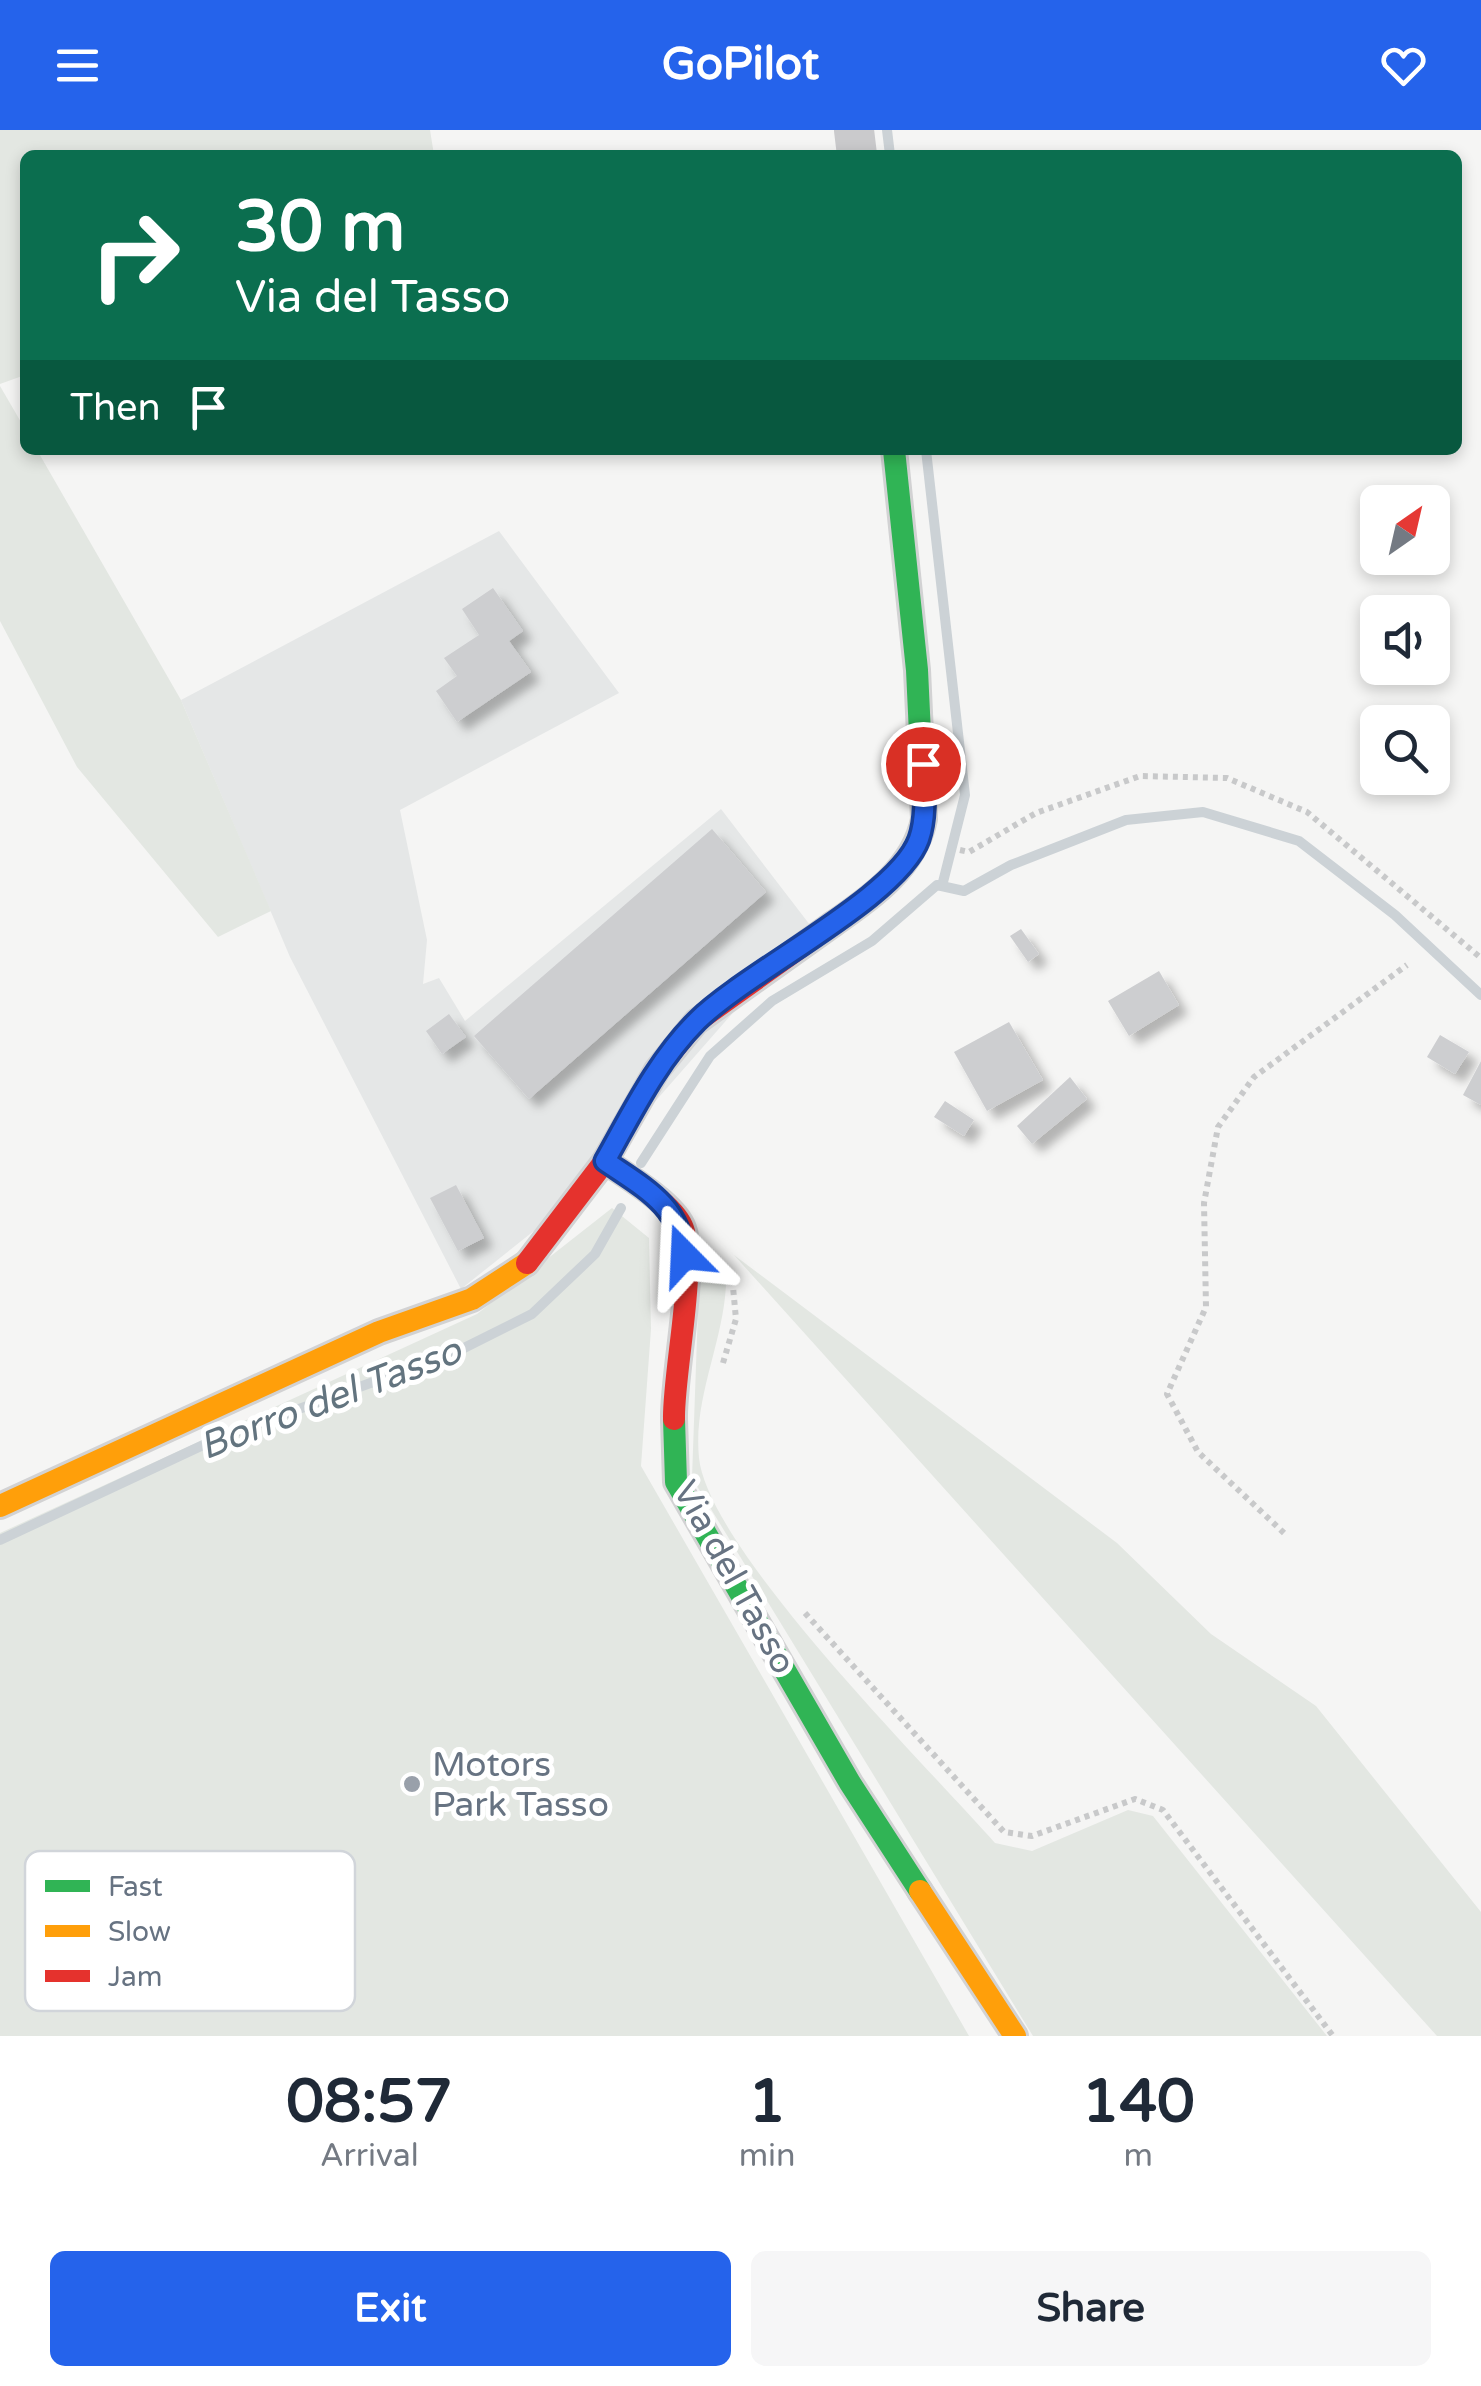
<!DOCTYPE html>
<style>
:root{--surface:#fff;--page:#f6f6f7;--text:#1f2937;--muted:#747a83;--accent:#2563eb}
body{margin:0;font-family:"Varela Round",sans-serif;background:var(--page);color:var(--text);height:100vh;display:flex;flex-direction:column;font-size:38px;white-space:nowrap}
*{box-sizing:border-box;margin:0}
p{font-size:32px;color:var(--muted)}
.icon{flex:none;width:55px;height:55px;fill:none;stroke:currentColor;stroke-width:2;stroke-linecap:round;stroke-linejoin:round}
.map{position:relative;height:1906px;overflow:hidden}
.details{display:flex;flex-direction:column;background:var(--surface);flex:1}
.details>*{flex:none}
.hud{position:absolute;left:20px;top:20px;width:1442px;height:305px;border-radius:15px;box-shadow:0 5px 15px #0003;background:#0b6e4f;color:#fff;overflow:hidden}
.needle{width:65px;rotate:34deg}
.fabs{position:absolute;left:1360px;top:355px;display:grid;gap:20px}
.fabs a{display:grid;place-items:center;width:90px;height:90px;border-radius:15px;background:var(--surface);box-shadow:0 5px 15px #0003;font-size:50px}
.pin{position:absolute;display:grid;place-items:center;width:85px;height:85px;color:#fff;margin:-42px;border:5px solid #fff;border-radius:50%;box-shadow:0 2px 10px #0007}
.me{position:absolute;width:110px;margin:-55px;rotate:339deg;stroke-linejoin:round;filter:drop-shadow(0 0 8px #0008)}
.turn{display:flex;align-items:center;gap:35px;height:210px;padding:0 50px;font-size:45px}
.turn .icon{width:130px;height:130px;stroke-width:2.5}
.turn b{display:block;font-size:70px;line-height:85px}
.then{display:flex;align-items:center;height:95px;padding:0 50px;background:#0003;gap:20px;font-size:38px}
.eta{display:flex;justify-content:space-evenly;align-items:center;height:170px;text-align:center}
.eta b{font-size:60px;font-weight:800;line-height:70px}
.action{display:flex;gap:20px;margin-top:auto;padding:20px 50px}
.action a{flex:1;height:115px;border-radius:15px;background:var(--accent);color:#fff;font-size:40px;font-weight:800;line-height:115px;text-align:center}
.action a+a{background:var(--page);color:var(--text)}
header{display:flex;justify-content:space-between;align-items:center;height:130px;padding:0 50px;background:var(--accent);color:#fff;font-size:45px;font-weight:800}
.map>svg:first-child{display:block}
.built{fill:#e5e7e7}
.green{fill:#e3e7e2}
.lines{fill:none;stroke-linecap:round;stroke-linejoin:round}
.stream{stroke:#ccd2d6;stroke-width:10}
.building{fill:#cdced0;filter:url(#shadow)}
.fast-casing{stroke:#d2d2d3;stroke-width:28}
.slow-casing{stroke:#d2d2d3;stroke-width:28}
.jam-casing{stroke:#d2d2d3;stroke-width:28}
.path{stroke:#c8c9ca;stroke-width:6;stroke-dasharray:5 5;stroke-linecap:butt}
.street{stroke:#cacacc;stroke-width:40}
.fast{stroke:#30b455;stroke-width:22}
.slow{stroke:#ff9f0a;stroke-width:22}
.jam{stroke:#e5322d;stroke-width:22}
.route-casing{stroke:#184099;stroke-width:25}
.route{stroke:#2563eb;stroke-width:18}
.poi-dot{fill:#99a0aa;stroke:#fff;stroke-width:4}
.labels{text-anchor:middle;stroke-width:10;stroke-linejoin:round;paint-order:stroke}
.street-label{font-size:35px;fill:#677382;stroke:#fff}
.poi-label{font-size:35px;fill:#677382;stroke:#fff;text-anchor:start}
.water-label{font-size:38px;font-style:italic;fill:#63747f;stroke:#fff}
.key{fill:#fff;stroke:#d1d5da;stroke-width:2.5}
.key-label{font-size:28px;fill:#677382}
</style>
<header><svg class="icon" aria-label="menu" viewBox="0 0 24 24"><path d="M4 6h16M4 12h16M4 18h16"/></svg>GoPilot<svg class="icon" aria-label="heart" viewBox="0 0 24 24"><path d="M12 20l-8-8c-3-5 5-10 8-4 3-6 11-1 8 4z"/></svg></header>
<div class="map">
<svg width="1481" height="1906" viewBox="0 0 1481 1906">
<defs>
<filter id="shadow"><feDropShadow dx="9" dy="9" stdDeviation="5" flood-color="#0004"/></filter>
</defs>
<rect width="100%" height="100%" fill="#f5f5f4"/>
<polygon class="built" points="499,401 619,563 400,680 427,810 423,854 439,848 465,891 721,679 810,795 559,1081 461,1159 290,827 181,570"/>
<g class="green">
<polygon points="0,0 430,0 434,25 25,25 25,245 0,254"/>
<polygon points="0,256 25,299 25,320 37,320 181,570 271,781 218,807 77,637 0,491"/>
<polygon points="612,1078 649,1108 651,1199 641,1336 969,1906 0,1906 0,1403 477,1184"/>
<path d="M 700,1123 L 726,1155 C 723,1214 693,1268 699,1328 C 709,1420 927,1636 995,1713 L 1032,1721 L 1128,1680 L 1153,1686 L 1327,1906 L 1033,1906 L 692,1348 Z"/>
<polygon points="734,1125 1117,1413 1211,1504 1316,1576 1481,1782 1481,1906 1437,1906"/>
</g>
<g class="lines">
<g class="stream">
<polyline points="887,0 890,25"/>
<polyline points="926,320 965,665 942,756"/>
<polyline points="641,1033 710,926 772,871 872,811 937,755 964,761 1011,735 1126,690 1203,682 1299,711 1395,785 1481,865"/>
<polyline points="0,1410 216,1309 456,1222 532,1184 595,1124 621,1078"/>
</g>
</g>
<g class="building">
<polygon points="493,458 523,501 509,511 531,542 457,592 436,561 457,546 444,528 479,505 462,479"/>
<polygon points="712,699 766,762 529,969 474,906"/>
<polygon points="1021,799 1039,824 1028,832 1010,806"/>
<polygon points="1159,841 1179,875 1129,906 1108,871"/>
<polygon points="449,884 466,907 442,924 426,901"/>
<polygon points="1009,892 1043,950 987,981 954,922"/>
<polygon points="1440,905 1469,922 1455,944 1427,927"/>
<polygon points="1481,931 1481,975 1463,965"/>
<polygon points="1070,947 1087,969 1032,1014 1017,996"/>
<polygon points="945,971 974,990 964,1006 934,987"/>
<polygon points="456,1055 484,1108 458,1121 430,1068"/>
</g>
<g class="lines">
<defs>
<g id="fast">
<path d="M 833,794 C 871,768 915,737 924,689 L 917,540 L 894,320"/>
<polyline points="674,1289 676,1352 850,1653 920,1761"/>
</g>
<g id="slow">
<polyline points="0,1376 379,1202 472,1169 527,1133"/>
<polyline points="920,1761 1015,1906"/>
</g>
<g id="jam">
<polyline points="527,1133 605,1031"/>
<path d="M 674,1289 C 673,1243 698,1132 682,1096 C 671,1072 626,1046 605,1031 L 657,940 L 696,892 L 833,794"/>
</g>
</defs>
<use href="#fast" class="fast-casing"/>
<use href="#slow" class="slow-casing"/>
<use href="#jam" class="jam-casing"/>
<g class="path">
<polyline points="960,720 969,722 1036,683 1140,646 1227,648 1307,682 1481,828"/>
<polyline points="723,1233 736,1189 733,1157"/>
<polyline points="1284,1403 1198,1322 1167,1264 1206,1177 1204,1073 1218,997 1254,947 1407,835"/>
<polyline points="805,1483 1004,1702 1032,1706 1135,1669 1163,1680 1333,1906"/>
</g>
<polyline class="street" points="854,0 857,25"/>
<use href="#fast" class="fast"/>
<use href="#slow" class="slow"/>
<use href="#jam" class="jam"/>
</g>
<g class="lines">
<defs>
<path id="route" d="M 684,1125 C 680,1075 644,1058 605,1031 C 632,983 657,931 697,891 C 747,841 898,768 919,709 C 927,686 924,658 923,634"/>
</defs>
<use href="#route" class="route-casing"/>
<use href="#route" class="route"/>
</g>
<circle class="poi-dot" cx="412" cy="1654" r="10"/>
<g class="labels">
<g class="street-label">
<text transform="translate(735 1447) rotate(61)" y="12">Via del Tasso</text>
</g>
<g class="poi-label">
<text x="432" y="1646">Motors<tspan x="432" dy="40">Park Tasso</tspan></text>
</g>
<g class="water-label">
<text transform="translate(330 1268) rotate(-21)" y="13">Borro del Tasso</text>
</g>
</g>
<rect x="25" y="1721" width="330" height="160" rx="15" class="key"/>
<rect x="45" y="1750" width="45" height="12" fill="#30b455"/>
<rect x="45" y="1795" width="45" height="12" fill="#ff9f0a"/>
<rect x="45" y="1840" width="45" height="12" fill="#e5322d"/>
<g class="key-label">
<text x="108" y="1766">Fast</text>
<text x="108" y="1811">Slow</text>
<text x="108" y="1856">Jam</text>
</g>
</svg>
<div class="fabs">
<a><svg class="needle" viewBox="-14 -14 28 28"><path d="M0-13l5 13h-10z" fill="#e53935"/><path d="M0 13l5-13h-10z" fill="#747a83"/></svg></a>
<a><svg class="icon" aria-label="sound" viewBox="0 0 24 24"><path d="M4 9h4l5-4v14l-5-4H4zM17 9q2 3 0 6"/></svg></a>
<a><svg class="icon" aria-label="search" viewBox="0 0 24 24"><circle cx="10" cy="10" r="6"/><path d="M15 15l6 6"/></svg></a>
</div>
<div class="pin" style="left:923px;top:634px;background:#d93025"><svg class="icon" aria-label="arrive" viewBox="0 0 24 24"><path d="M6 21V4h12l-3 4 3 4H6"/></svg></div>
<svg class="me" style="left:684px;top:1125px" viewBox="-20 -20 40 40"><path d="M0-17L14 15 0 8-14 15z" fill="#2563eb" stroke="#fff" stroke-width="4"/></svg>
<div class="hud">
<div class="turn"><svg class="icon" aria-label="right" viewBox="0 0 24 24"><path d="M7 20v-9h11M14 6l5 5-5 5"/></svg><div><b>30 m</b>Via del Tasso</div></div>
<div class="then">Then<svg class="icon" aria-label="arrive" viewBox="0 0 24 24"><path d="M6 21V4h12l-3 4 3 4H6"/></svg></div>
</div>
</div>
<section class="details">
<div class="eta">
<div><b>08:57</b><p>Arrival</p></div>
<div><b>1</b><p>min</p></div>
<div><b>140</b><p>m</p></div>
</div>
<div class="action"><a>Exit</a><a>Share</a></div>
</section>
